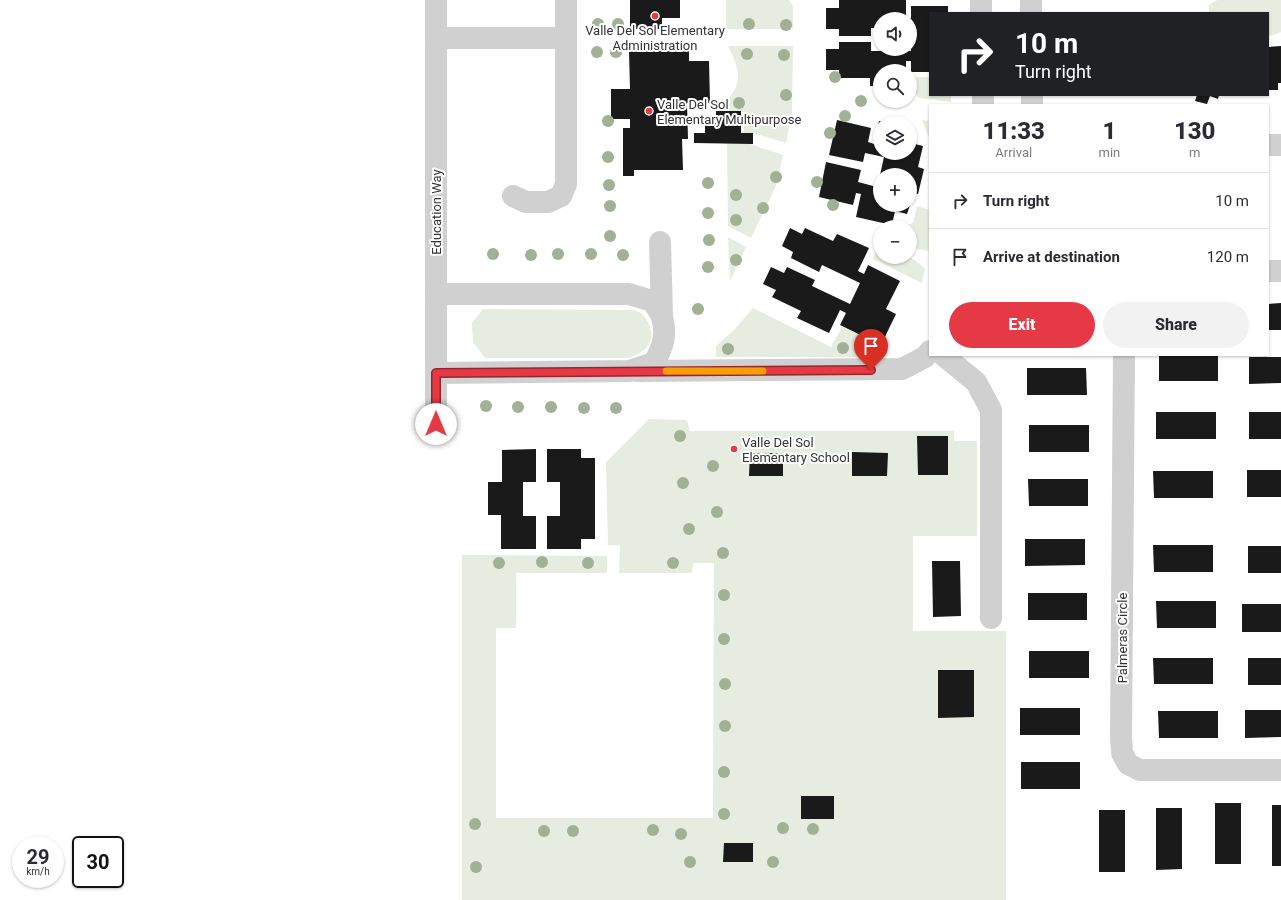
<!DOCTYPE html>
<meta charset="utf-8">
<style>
:root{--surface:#fff;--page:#f2f2f3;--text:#2b2b33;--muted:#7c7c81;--line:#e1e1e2;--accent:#e63946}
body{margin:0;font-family:Roboto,sans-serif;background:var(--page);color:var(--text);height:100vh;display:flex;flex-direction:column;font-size:15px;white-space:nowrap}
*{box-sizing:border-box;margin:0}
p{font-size:13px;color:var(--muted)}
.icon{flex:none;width:22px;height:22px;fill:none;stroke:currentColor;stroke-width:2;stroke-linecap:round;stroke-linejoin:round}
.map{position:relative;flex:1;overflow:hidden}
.drawer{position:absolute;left:929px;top:104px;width:340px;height:252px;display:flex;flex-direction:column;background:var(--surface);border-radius:0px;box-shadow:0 1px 3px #0004}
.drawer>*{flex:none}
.top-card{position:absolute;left:929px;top:12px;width:340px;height:84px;border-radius:0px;box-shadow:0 1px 3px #0004;background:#202124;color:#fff;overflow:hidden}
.buttons{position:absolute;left:873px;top:12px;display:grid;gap:8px}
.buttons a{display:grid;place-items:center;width:44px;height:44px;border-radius:50%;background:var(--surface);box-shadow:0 1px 3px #0004;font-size:20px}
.speed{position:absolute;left:12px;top:836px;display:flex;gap:8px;font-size:20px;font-weight:700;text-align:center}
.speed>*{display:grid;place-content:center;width:52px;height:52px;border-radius:50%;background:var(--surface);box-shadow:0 1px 3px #0004;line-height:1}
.speed small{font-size:10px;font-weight:400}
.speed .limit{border:2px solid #111;border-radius:6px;background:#fff;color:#111}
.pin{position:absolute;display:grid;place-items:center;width:34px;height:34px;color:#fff;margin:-41px -17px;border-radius:50% 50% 50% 0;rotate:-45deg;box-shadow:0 0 4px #0007}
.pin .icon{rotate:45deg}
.me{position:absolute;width:44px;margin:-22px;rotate:0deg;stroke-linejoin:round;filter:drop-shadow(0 0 3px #0008)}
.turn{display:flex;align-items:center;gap:14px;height:84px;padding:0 20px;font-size:18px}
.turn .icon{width:52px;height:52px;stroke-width:2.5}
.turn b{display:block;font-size:28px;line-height:34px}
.eta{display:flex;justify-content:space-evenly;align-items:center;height:68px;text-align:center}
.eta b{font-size:24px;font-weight:800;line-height:28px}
.primary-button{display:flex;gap:8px;margin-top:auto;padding:8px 20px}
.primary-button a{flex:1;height:46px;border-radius:24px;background:var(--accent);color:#fff;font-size:16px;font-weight:800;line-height:46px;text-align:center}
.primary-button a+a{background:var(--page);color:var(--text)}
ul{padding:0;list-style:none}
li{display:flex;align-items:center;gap:12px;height:56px;padding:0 20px;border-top:1px solid var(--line)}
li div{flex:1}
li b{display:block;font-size:15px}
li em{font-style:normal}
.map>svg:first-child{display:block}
.green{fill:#e6ecdf}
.building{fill:#1a1a1a}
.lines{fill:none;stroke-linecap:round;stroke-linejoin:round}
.minor{stroke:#d0d0d0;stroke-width:22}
.tree{fill:#a2b095}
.route-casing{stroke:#96252e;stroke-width:10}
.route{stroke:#e63946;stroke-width:7}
.slow{stroke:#f59e0b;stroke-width:7}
.poi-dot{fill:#e63946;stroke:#fff;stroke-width:1.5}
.labels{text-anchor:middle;stroke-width:4;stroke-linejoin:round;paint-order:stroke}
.poi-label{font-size:13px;fill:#333;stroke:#fff;text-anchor:start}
.street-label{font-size:13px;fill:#333;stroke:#fff}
</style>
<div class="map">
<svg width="1281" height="900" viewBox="0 0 1281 900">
<rect width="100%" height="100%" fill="#fff"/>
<g class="green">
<polygon points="726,0 789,0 793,6 793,29 726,29"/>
<polygon points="1218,0 1281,0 1281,32 1274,35 1268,36 1268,13 1209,13 1209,5 1215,1"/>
<path d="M 728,46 L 793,46 L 792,113 L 786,143 L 753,133 L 744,133 L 743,112 L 727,112 L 727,100 C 745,81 738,67 728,46 Z"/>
<polygon points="915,77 930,77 930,95 951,95 951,102 919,98 914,91"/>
<polygon points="922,120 930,121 930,140"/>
<polygon points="727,142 744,142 783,155 776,186 751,238 728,226"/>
<polygon points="917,206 930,210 930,251 917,249 910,245 910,227 900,227 913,223"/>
<polygon points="728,237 746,247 730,281"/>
<polygon points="880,247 880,257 909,257 916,261 925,269 922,283 873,259 877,248"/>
<polygon points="753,308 831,347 842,327 869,339 859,357 716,357 716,346 734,330"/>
<path d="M 483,309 L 634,310 C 636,311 640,312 642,314 C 645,317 648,322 649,325 C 657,342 643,354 628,358 L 485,358 L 473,342 L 472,323 Z"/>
<polygon points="649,419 687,420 690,431 954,431 954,441 977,441 977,536 913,536 913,631 1006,631 1006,900 462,900 462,555 607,556 607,573 516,573 516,628 496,628 496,818 713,818 714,563 693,563 692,573 619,573 620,545 608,545 606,462"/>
</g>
<g class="building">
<polygon points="630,0 680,0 680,18 662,18 662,29 630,29"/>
<polygon points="839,0 906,0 906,18 911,18 911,6 948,6 948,13 930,13 930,72 911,72 911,61 906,61 906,71 880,71 880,86 870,86 870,78 839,78 839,70 826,70 826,49 839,49 839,42 871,42 871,51 911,51 910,19 880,19 880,28 871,28 871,36 839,36 839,29 826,29 826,8 839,8"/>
<polygon points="1281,46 1281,83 1278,83 1278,90 1268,90 1268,47"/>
<polygon points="629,51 689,51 689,61 709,61 710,103 687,103 688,139 682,139 683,170 634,170 634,176 623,176 623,128 630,128 630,119 611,119 611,89 630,89"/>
<polygon points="1197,95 1219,95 1218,99 1210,96 1207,104 1195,101"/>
<polygon points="716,111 741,111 741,133 753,133 753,144 694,143 694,133 705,133 705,123 716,123"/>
<polygon points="837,120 871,128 868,142 874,144 879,121 886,122 880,123 880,153 910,153 910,128 914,129 911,143 923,146 918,167 924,169 918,194 912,193 910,200 910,175 880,175 884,157 865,153 863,162 829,155"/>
<polygon points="826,162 861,170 858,182 877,187 880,177 880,205 910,205 907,214 895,211 892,225 856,217 861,194 856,193 853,205 819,197"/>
<polygon points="790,228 802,234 805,228 833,241 837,234 869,248 858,271 864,274 868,265 900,281 886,309 896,314 881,345 840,325 846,313 840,310 829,333 797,318 801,311 772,297 776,290 763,284 771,267 784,273 787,267 815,280 812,286 850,304 860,283 822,265 819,272 791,258 793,252 782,246"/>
<polygon points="1281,303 1281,330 1268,330 1268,304"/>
<rect x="1159" y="355" width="59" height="26"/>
<polygon points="1249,357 1281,357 1281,383 1249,384"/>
<polygon points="1027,368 1086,368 1087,395 1027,395"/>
<rect x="1156" y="412" width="60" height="27"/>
<rect x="1249" y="412" width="32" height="27"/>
<rect x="1029" y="425" width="60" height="27"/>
<polygon points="917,436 948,436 948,475 918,475"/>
<polygon points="536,449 536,482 523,482 523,516 536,516 536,549 501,549 501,515 488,515 488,482 502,482 502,450"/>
<polygon points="547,449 581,449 581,458 595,458 595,539 581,539 581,549 547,549 547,516 560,516 560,482 547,482"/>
<polygon points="852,452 888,453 887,476 852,476"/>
<polygon points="750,453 783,453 783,476 749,476"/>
<rect x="1247" y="470" width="34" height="27"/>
<polygon points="1153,471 1213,471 1213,498 1154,498"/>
<polygon points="1028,479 1088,479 1088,506 1029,506"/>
<polygon points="1025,539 1085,539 1085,565 1025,566"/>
<polygon points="1153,545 1213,545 1213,572 1154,572"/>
<rect x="1248" y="546" width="33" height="27"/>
<polygon points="932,561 960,561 961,616 933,617"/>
<rect x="1028" y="593" width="59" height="27"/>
<polygon points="1156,601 1216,601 1216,628 1157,628"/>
<rect x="1242" y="604" width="39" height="28"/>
<rect x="1029" y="651" width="60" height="27"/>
<polygon points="1153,658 1213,658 1213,684 1154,684"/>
<rect x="1248" y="658" width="33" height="27"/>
<polygon points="938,670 974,670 974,717 938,718"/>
<rect x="1020" y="708" width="60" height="27"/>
<polygon points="1245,710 1281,710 1281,737 1245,738"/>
<polygon points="1158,711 1218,711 1218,738 1159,738"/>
<rect x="1021" y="762" width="59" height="27"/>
<rect x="801" y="796" width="33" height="23"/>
<rect x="1215" y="803" width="26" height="61"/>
<rect x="1272" y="805" width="9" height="61"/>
<polygon points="1156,808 1182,808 1182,869 1156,870"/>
<rect x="1099" y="810" width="26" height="62"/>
<polygon points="724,843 753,843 753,862 723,862"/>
</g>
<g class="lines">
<g class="minor">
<polyline points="436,0 436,423"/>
<polyline points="981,0 981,13"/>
<polyline points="1031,0 1031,13"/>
<polyline points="436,38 566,38"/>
<polyline points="1032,95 1032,105"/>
<polyline points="983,105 983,95"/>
<polyline points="1268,145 1281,145"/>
<polyline points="513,196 526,202 548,202 561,196 566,184 566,0"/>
<polyline points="660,242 662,316"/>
<polyline points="1268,271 1281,271"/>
<path d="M 436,294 L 629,294 L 652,301 C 655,305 660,311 662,317 C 667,335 663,347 654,363 L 629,371 L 436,373"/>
<polyline points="943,355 976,382 991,410 991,618"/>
<polyline points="1124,355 1121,735 1122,753 1128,764 1140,770 1281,770"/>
<polyline points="637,371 902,369 925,357 930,351"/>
</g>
</g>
<g class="tree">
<circle cx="598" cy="24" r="6"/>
<circle cx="618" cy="24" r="6"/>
<circle cx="749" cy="24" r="6"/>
<circle cx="786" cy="25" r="6"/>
<circle cx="597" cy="52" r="6"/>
<circle cx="616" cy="52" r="6"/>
<circle cx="747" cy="54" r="6"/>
<circle cx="784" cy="55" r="6"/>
<circle cx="835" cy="77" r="6"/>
<circle cx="786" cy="95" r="6"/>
<circle cx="861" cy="101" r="6"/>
<circle cx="739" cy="103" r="6"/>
<circle cx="845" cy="116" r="6"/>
<circle cx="608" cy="121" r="6"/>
<circle cx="830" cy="133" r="6"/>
<circle cx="608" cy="157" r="6"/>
<circle cx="776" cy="177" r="6"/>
<circle cx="817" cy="182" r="6"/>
<circle cx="708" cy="183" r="6"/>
<circle cx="609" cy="185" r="6"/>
<circle cx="736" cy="195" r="6"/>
<circle cx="833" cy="205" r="6"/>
<circle cx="610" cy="206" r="6"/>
<circle cx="763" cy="208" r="6"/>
<circle cx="708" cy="213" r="6"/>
<circle cx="736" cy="220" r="6"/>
<circle cx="610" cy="236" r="6"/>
<circle cx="709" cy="240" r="6"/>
<circle cx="493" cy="254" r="6"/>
<circle cx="558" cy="254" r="6"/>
<circle cx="591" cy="254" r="6"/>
<circle cx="531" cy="255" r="6"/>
<circle cx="623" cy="255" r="6"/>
<circle cx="736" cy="260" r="6"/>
<circle cx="708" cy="267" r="6"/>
<circle cx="698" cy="309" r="6"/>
<circle cx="843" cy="348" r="6"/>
<circle cx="728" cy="349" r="6"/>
<circle cx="486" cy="406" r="6"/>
<circle cx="518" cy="407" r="6"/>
<circle cx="551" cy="407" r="6"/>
<circle cx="584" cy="408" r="6"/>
<circle cx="616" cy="408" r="6"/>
<circle cx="680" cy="436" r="6"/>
<circle cx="713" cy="466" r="6"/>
<circle cx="683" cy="483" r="6"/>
<circle cx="717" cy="512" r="6"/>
<circle cx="689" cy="529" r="6"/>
<circle cx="723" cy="553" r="6"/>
<circle cx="542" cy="562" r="6"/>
<circle cx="499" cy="563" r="6"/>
<circle cx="588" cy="563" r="6"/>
<circle cx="673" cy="563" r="6"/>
<circle cx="724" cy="595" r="6"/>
<circle cx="724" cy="639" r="6"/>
<circle cx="725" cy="684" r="6"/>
<circle cx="725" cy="726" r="6"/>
<circle cx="724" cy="772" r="6"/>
<circle cx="724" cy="814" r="6"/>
<circle cx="475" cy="824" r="6"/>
<circle cx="783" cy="828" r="6"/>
<circle cx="813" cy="829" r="6"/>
<circle cx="653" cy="830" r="6"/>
<circle cx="544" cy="831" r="6"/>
<circle cx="573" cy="831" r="6"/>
<circle cx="681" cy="834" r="6"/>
<circle cx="690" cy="862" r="6"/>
<circle cx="773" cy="862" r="6"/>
<circle cx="476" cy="867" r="6"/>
</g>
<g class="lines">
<defs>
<polyline id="route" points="436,424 436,373 871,370"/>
</defs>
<use href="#route" class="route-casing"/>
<use href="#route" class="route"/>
<polyline class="slow" points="666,371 763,371"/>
</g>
<g class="poi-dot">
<circle cx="655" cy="16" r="4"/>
<circle cx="649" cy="111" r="4"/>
<circle cx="734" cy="449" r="4"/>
</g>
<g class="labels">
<g class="poi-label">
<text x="655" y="35" text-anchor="middle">Valle Del Sol Elementary<tspan x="655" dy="15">Administration</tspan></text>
<text x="657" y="109">Valle Del Sol<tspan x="657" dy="15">Elementary Multipurpose</tspan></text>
<text x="742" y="447">Valle Del Sol<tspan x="742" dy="15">Elementary School</tspan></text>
</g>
<g class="street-label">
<text transform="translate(436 212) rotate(-90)" y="5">Education Way</text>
<text transform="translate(1122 638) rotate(-90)" y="5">Palmeras Circle</text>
</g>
</g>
</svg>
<div class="buttons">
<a><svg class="icon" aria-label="sound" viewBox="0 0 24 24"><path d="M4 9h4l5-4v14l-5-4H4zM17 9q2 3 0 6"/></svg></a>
<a><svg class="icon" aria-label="search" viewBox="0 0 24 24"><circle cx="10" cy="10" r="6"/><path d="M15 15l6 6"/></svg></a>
<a><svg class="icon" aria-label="layers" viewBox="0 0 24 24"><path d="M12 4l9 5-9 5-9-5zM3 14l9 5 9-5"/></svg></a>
<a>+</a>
<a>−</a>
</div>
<div class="speed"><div>29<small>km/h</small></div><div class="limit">30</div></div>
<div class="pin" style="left:871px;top:370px;background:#d93025"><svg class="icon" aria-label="arrive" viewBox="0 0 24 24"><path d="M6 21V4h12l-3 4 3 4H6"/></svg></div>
<svg class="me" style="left:436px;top:424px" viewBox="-20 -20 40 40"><circle r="19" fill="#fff"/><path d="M0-13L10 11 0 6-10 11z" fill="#e63946"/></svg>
<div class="top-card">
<div class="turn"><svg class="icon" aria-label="right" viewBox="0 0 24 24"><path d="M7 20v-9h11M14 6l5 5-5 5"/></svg><div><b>10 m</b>Turn right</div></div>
</div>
<section class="drawer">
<div class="eta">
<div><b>11:33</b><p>Arrival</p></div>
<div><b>1</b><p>min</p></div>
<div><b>130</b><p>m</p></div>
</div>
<ul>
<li><svg class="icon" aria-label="right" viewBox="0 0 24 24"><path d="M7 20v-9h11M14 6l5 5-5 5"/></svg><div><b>Turn right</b></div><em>10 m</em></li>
<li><svg class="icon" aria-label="arrive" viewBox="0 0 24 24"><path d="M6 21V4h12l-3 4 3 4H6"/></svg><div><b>Arrive at destination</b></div><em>120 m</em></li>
</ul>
<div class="primary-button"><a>Exit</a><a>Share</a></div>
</section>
</div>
